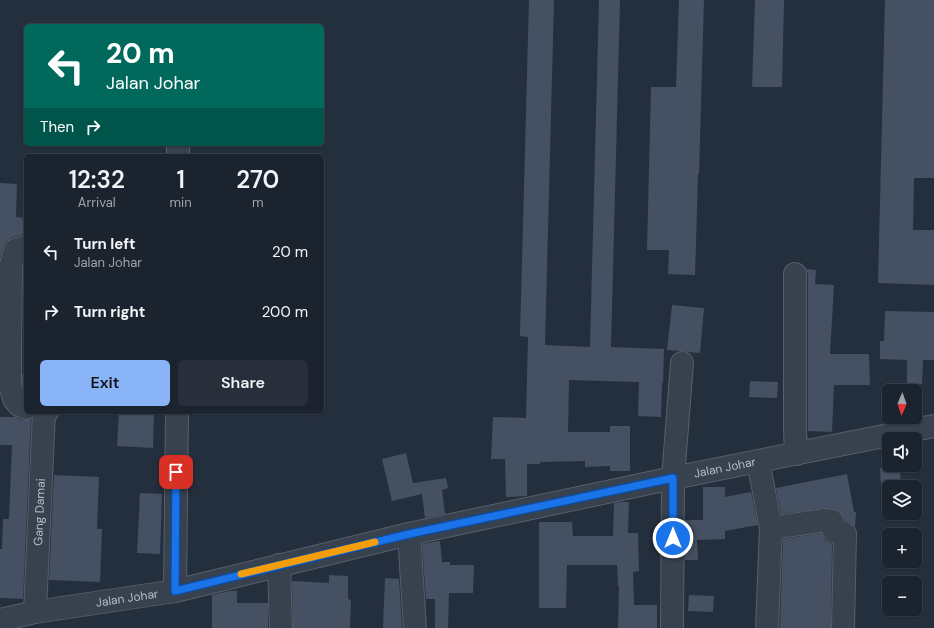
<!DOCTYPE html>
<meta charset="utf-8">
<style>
:root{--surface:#1b232e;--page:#282f3a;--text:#f1f3f6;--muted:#a0a4aa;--line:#39404a;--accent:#8ab4f8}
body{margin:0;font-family:"DM Sans",sans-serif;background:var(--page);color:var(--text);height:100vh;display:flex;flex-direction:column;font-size:15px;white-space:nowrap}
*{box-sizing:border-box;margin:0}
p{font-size:13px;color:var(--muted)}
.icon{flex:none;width:22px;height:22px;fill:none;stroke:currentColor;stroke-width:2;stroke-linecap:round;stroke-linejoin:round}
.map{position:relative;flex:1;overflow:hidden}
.details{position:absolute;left:24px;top:154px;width:300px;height:260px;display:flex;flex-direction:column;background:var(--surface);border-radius:6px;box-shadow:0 1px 3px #0004,0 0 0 1px var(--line)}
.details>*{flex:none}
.top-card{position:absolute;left:24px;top:24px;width:300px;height:122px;border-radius:6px;box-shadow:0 1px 3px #0004,0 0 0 1px var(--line);background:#00695c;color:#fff;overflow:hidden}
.needle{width:26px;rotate:182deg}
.tools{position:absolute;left:882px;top:384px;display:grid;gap:8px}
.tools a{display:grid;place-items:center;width:40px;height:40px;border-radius:6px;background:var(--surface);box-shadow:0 1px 3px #0004,0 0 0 1px var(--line);font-size:20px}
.pin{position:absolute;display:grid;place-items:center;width:34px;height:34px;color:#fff;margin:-17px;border-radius:8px;box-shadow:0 2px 6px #0006}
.me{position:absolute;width:44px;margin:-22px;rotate:0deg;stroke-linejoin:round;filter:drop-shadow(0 0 3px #0008)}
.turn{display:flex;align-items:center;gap:14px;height:84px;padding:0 16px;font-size:18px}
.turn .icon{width:52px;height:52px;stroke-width:2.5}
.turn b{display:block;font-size:28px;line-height:34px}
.then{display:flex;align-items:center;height:38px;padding:0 16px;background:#0003;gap:8px;font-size:15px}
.eta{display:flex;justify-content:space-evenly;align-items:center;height:68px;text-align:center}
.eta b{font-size:24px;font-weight:600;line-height:28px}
.cta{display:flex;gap:8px;margin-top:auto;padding:8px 16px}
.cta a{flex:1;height:46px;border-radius:6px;background:var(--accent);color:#111;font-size:16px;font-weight:600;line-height:46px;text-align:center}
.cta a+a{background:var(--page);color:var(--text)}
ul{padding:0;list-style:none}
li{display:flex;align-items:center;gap:12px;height:60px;padding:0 16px}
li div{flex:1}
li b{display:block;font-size:15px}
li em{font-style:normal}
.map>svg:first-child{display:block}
.building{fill:#455162}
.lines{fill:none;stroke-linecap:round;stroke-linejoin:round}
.minor-casing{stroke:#565f6c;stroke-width:24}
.minor{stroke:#38414e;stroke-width:22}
.route-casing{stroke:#114b97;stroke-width:10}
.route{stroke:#1a73e8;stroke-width:7}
.slow{stroke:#f59e0b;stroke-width:7}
.labels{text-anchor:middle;stroke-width:4;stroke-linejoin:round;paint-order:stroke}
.street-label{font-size:12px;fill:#b4bcc9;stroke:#1d2633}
</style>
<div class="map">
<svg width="934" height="628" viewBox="0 0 934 628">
<rect width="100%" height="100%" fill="#242f3e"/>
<g class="building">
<polygon points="529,0 554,0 545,345 590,347 599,0 620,0 611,347 664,349 663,383 662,383 661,417 638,416 639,382 569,380 568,432 610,432 610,426 630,426 630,471 610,471 610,466 585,467 585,461 540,462 540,464 527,464 527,496 506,497 505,459 491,459 493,417 526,418 528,337 520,336"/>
<polygon points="679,0 704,0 699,174 698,174 695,275 668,274 669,250 647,250 651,87 676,87"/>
<polygon points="755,0 784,0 782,87 752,87"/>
<polygon points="885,0 934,0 934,178 914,178 913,230 934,230 934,285 878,283"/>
<polygon points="0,183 17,184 16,217 26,218 26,234 22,234 11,238 6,241 3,247 0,258"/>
<polygon points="806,269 816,270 815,284 834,285 830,354 869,354 870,385 834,385 832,432 808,431 808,274"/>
<polygon points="672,305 704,308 700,353 687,352 683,351 679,351 667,350"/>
<polygon points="885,311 934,312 934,360 923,360 922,384 907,384 907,360 880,359 880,341 884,341"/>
<polygon points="22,374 26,374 26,394 22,383"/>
<polygon points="750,381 778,382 777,398 749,397"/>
<polygon points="119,412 154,412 153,448 117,446"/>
<polygon points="14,416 21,420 27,420 31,419 23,599 0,598 0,549 2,549 3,519 9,519 12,445 0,445 0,417 14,417"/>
<polygon points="406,453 413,483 446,478 448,488 442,490 445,514 425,518 422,494 392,501 382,459"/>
<polygon points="900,467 901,487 881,487 880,468"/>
<polygon points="847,474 854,512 856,512 855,527 849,522 845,520 840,512 834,509 824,508 781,514 776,488"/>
<polygon points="54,475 99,477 97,529 102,529 100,582 49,580"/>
<polygon points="703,487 725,487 725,497 751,492 758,525 725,531 725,539 697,540 698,560 685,560 685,520 703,520"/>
<polygon points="140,493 162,494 160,554 137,553"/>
<polygon points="621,502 629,502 628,533 638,533 639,571 633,572 634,605 657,605 657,628 618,628 619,586 618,586 617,565 567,565 566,608 539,608 539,522 572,522 573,536 613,536 614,503"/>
<polygon points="822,533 824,540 828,543 832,544 831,628 780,628 783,539"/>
<polygon points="440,541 442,562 450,562 450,565 474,565 473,593 449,593 448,628 435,628 435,599 426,599 422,544"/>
<polygon points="329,575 348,576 348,599 351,600 350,628 293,628 292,581 329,583"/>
<polygon points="385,578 399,579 402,628 383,628"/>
<polygon points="229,591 237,591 237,603 268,603 268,628 212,628 212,595"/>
<polygon points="689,595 714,596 713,612 688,611"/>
</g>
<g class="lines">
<defs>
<g id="minor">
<polyline points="178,144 178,156"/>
<polyline points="26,246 15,250 11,265 10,345 10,385 14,399 19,405 26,408"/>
<polyline points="795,274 795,429 796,454"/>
<polyline points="758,461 771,528 767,628"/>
<polyline points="771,528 826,520 832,521 834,532 842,532 845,534 843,628"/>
<polyline points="409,534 415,628"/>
<polyline points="279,565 281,628"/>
<polyline points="175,591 177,412"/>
<path id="s1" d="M 35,612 L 44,412 L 47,412"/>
<path id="s2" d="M 0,620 L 35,612 L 175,591 L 409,534 L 673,478 L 934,426"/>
<polyline points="672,628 673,478 682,363"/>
</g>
</defs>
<use href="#minor" class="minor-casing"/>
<use href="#minor" class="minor"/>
</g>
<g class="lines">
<defs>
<polyline id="route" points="176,472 175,591 409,534 673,478 673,538"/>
</defs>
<use href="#route" class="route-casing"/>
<use href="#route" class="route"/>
<polyline class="slow" points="241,574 375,542"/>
</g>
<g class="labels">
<g class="street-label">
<text dy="4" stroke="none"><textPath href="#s2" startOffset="741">Jalan Johar</textPath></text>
<text dy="4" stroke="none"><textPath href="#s1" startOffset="100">Gang Damai</textPath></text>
<text dy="4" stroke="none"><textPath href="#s2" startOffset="129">Jalan Johar</textPath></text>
</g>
</g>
</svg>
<div class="tools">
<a><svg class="needle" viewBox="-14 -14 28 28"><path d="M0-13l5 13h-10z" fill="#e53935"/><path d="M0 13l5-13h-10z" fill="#a0a4aa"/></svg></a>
<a><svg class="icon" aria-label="sound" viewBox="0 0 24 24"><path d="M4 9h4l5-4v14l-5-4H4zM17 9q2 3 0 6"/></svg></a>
<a><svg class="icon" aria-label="layers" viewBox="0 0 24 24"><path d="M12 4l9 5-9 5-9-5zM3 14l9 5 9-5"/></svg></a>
<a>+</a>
<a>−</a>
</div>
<div class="pin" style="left:176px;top:472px;background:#d93025"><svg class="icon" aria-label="arrive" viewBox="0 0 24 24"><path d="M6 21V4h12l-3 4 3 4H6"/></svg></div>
<svg class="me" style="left:673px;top:538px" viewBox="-20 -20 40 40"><circle r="17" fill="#1a73e8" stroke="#fff" stroke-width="3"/><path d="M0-11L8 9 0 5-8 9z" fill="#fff"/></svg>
<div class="top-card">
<div class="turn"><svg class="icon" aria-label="left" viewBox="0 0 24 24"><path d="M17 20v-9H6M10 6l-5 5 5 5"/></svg><div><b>20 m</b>Jalan Johar</div></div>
<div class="then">Then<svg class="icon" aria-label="right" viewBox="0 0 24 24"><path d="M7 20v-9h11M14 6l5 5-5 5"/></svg></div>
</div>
<section class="details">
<div class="eta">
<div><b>12:32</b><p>Arrival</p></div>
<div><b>1</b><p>min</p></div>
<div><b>270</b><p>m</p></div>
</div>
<ul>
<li><svg class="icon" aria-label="left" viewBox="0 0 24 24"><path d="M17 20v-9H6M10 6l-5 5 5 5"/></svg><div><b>Turn left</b><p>Jalan Johar</p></div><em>20 m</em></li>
<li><svg class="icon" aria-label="right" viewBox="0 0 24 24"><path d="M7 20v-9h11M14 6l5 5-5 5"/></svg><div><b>Turn right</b></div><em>200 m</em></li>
</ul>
<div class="cta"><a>Exit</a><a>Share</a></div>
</section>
</div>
